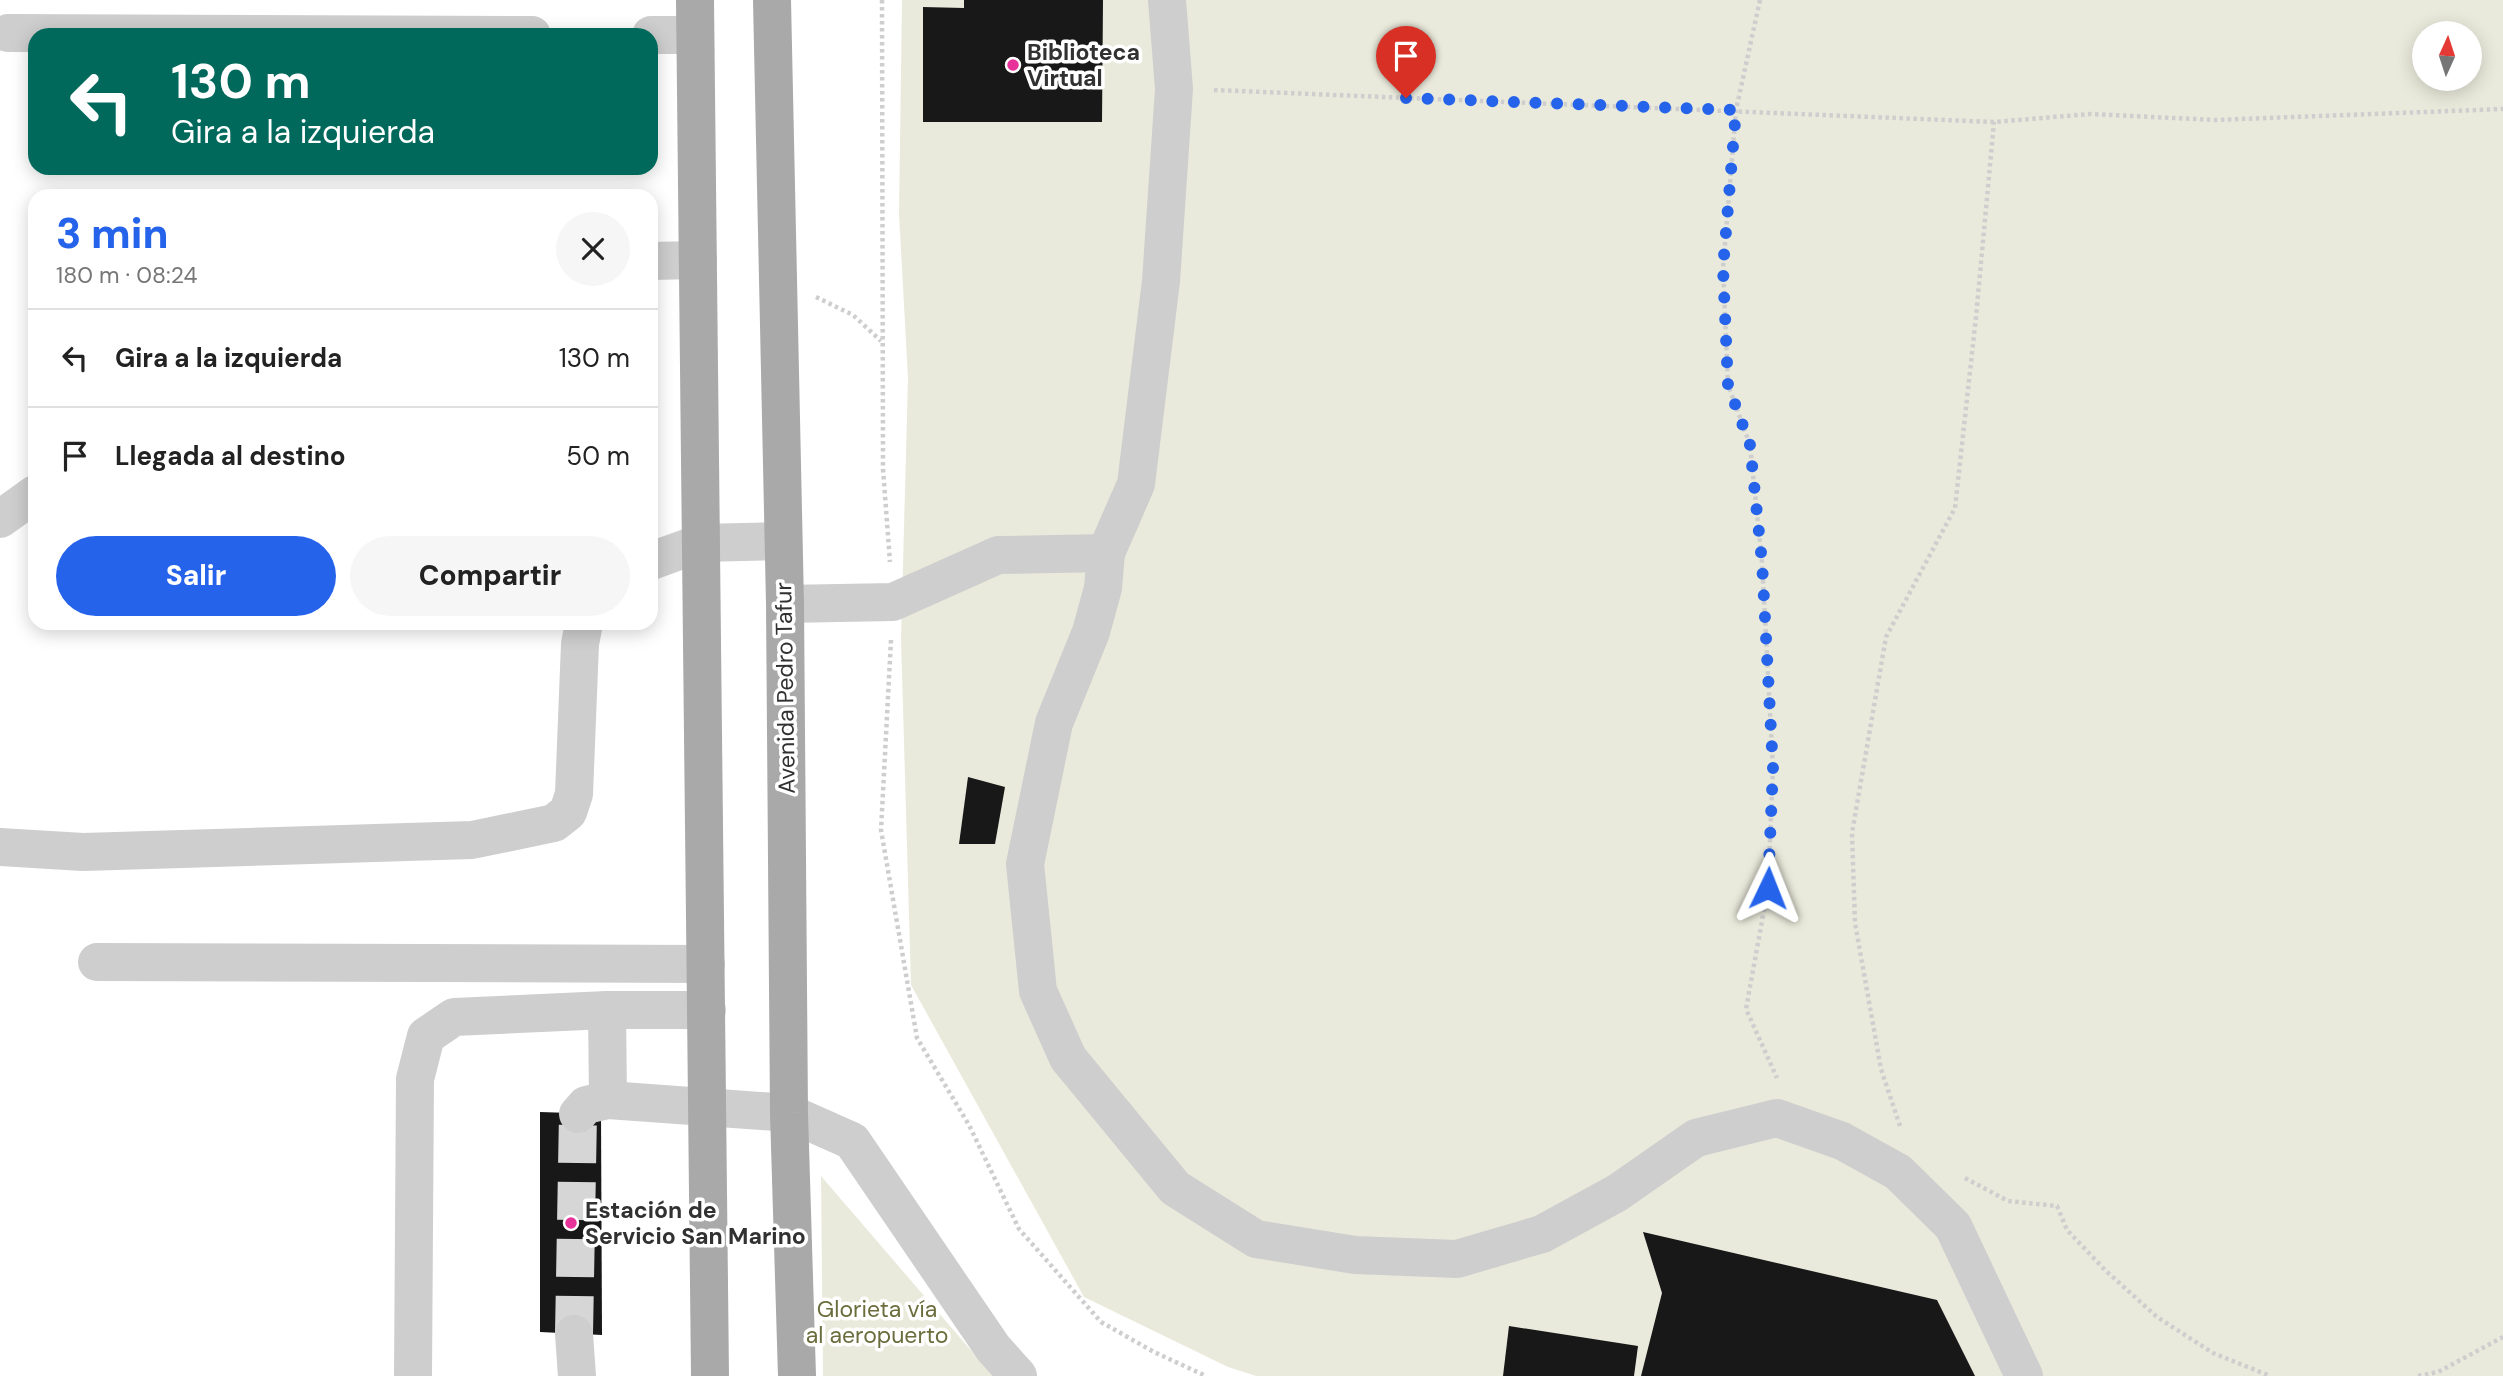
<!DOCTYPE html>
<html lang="es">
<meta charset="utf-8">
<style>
:root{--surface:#fff;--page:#f6f6f6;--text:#222;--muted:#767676;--line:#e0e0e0;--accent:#2563eb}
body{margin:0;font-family:"DM Sans",sans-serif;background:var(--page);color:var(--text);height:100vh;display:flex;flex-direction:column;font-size:26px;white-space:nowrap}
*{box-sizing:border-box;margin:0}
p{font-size:23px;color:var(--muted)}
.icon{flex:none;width:38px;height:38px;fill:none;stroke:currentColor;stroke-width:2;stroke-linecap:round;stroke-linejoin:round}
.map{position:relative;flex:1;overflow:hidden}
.side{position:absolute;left:28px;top:189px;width:630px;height:441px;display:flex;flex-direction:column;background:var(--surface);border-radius:21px;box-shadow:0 4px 18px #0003}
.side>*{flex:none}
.banner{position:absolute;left:28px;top:28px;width:630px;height:147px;border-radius:21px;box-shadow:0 4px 18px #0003;background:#00695c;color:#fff;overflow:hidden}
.needle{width:46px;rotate:3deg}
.tools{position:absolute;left:2412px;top:21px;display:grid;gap:14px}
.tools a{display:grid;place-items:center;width:70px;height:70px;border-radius:50%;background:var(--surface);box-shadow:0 4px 18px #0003;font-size:35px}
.pin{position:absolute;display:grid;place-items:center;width:60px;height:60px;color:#fff;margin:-72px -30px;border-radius:50% 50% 50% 0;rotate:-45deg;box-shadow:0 0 7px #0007}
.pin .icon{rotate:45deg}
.me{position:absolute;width:77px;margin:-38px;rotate:2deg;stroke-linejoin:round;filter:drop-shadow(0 0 5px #0008)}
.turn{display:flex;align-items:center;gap:24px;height:147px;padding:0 28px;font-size:32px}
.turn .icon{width:91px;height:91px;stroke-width:2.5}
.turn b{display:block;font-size:49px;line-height:60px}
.round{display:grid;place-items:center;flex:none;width:74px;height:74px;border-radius:37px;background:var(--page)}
.head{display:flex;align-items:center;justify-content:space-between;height:119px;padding:0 28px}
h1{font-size:42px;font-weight:800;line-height:52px;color:var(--accent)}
.button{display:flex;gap:14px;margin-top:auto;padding:14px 28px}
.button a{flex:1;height:80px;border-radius:42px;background:var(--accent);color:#fff;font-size:28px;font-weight:800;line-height:80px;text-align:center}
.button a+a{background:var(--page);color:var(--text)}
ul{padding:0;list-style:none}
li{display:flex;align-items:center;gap:21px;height:98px;padding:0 28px;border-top:2px solid var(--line)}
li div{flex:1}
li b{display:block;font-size:26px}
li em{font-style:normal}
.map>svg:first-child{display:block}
.green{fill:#eaeadc;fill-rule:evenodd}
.building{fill:#181818}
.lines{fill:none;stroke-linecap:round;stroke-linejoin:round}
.minor-tunnel{stroke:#d6d6d6;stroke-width:38;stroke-dasharray:38 19;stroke-linecap:butt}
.path{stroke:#cecece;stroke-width:4.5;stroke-dasharray:3.5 3.5;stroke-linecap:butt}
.minor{stroke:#cecece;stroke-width:38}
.major{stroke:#a9a9a9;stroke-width:38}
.route{stroke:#2563eb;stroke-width:12;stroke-dasharray:0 21.6}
.poi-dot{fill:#e73399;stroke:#fff;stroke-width:2.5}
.labels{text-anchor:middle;stroke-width:7;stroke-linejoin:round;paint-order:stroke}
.poi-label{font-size:23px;font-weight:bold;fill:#313131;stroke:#fff;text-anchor:start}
.street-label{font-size:23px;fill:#313131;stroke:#fff}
.park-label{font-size:23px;fill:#6b6d3d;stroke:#fff}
</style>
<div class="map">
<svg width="2503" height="1376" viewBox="0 0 2503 1376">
<rect width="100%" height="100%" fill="#fff"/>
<g class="green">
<path d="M 902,0 L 2503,0 L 2503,1376 L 1256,1376 L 1228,1367 L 1084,1297 L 911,985 L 901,639 L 908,378 L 899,214 ZM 2424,33 L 2469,33 L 2469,79 L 2424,79 Z"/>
<polygon points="821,1176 993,1376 823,1376"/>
</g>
<g class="building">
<polygon points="964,0 1103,0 1102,122 923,122 923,7 964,8"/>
<polygon points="968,777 1005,787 995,844 959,844"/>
<polygon points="540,1112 601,1114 602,1335 540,1332"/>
<polygon points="1643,1232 1937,1300 1975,1376 1641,1376 1662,1293"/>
<polygon points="1509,1326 1638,1346 1634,1376 1503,1376"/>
</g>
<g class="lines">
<polyline class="minor-tunnel" points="574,1334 578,1114"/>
<g class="path">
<polyline points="882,0 883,469 890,562"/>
<polyline points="1760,0 1736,110 1723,268 1728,385 1750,445 1762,562 1773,768 1768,888 1746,1009 1777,1078"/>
<polyline points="1214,90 1994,122 2090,114 2215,120 2503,109"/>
<polyline points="816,297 853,315 881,341"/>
<polyline points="891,640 881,830 917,1038 969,1125 1019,1229 1101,1322 1154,1352 1206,1376"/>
<polyline points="1900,1126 1881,1069 1855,923 1852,833 1886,637 1955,508 1976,317 1994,122"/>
<polyline points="1965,1178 2008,1201 2057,1206 2067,1230 2105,1270 2157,1317 2213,1353 2270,1376"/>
<polyline points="2418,1376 2438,1372 2503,1337"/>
</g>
<g class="minor">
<polyline points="1167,0 1174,89 1161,281 1136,484 1106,553 1103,588 1091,632 1054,723 1025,864 1038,991 1068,1058 1175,1188 1256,1239 1355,1255 1457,1259 1542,1234 1617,1193 1696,1138 1777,1118 1842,1141 1898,1172 1953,1226 2024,1376"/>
<polyline points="8,33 532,35"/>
<polyline points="651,35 695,35"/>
<polyline points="651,261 698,260"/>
<polyline points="0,519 35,494"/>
<polyline points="651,561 701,543 783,541"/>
<polyline points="785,604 893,602 998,555 1106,553"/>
<polyline points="0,847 83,852 472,840 554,823 568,812 574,794 580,644 584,623"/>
<polyline points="97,962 706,964"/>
<polyline points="607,1010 608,1100"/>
<polyline points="578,1114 586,1105 608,1100 789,1113 852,1141 993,1348 1018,1376"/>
<polyline points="574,1334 577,1376"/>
<polyline points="413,1376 415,1079 426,1036 454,1017 607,1010 707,1010"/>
</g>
<g class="major">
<polyline points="695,0 710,1376"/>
<polyline points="772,0 785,604 789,1113 797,1376"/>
</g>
</g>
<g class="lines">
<polyline class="route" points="1406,98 1736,110 1723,268 1728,385 1750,445 1762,562 1773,768 1768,888"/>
</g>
<g class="poi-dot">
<circle cx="1013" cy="65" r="7"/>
<circle cx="571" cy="1223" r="7"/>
</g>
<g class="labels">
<g class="poi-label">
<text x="1027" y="60">Biblioteca<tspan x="1027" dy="26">Virtual</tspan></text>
<text x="585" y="1218">Estación de<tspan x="585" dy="26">Servicio San Marino</tspan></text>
</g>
<g class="street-label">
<text transform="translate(785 688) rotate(-91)" y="8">Avenida Pedro Tafur</text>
</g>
<g class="park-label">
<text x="877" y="1317">Glorieta vía<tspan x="877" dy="26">al aeropuerto</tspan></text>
</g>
</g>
</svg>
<div class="tools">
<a><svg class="needle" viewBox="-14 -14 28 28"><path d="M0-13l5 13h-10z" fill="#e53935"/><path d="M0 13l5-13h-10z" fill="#767676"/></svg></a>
</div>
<div class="pin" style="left:1406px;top:98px;background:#d93025"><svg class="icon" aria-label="arrive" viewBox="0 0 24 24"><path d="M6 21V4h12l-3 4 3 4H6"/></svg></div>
<svg class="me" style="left:1768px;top:888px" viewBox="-20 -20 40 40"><path d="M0-17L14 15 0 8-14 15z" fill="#2563eb" stroke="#fff" stroke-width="4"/></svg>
<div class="banner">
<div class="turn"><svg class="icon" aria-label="left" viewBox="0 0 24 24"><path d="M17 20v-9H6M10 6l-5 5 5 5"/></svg><div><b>130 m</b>Gira a la izquierda</div></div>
</div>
<section class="side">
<div class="head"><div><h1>3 min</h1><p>180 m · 08:24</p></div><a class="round"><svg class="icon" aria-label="close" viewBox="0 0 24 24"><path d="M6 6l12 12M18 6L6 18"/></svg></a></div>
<ul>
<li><svg class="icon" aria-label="left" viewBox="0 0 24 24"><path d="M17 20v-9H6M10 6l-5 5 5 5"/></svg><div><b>Gira a la izquierda</b></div><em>130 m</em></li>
<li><svg class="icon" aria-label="arrive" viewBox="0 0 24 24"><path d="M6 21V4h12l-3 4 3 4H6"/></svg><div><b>Llegada al destino</b></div><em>50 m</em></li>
</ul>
<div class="button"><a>Salir</a><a>Compartir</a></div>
</section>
</div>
